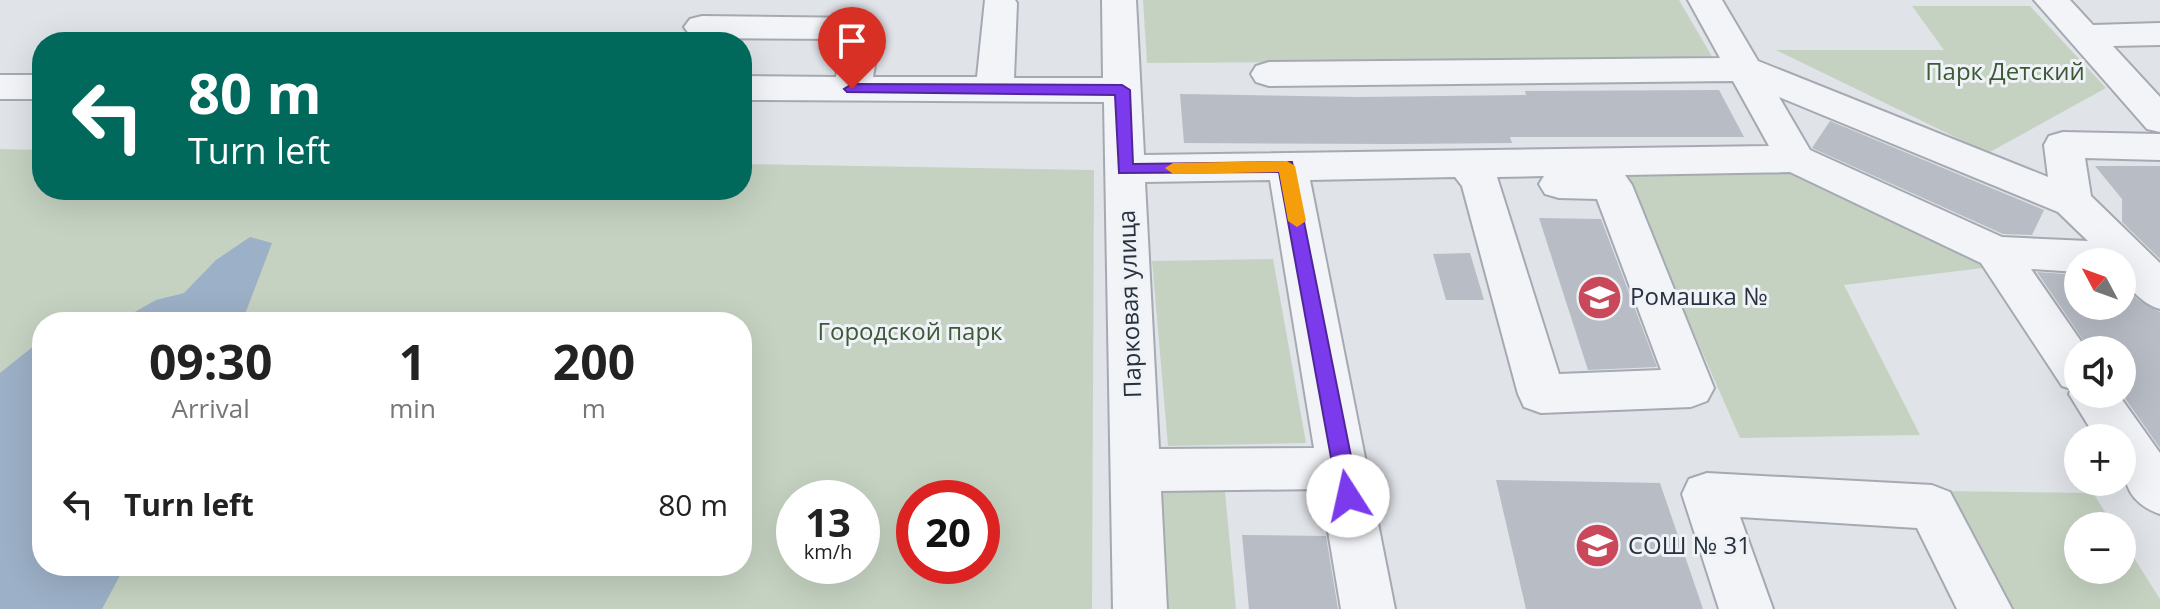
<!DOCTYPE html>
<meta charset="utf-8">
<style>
:root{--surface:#fff;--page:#f6f6f6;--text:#222;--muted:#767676}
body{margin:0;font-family:"Open Sans",sans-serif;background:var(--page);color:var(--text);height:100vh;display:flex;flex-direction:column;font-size:30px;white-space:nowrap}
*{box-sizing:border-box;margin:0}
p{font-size:26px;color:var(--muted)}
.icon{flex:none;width:44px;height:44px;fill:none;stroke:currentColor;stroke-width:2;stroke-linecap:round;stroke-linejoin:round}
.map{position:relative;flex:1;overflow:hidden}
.panel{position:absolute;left:32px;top:312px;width:720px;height:264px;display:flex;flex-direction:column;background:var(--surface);border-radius:32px;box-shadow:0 8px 32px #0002}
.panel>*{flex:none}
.guide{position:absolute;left:32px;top:32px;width:720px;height:168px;border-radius:32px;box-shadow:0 8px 32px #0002;background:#00695c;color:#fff;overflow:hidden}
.needle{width:52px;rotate:311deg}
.fabs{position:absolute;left:2064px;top:248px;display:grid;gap:16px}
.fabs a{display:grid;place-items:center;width:72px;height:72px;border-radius:50%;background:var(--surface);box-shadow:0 8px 32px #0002;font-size:40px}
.speed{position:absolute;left:776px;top:480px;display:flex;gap:16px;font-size:40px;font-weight:700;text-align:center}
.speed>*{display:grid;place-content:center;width:104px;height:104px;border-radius:50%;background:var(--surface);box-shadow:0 8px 32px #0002;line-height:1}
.speed small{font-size:20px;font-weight:400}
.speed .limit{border:12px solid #d22;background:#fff;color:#111}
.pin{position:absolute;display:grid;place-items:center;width:68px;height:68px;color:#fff;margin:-82px -34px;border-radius:50% 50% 50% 0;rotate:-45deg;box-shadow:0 0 8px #0007}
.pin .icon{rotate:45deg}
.me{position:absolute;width:88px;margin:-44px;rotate:350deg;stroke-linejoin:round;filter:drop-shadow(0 0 6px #0008)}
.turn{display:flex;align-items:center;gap:28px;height:168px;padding:0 24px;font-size:36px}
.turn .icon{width:104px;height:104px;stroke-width:2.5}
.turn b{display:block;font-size:56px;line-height:68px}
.eta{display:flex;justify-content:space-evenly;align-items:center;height:136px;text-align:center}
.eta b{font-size:48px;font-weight:700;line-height:56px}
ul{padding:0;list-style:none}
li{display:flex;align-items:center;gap:24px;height:112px;padding:0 24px}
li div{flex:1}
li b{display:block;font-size:30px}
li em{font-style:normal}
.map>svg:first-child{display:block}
.green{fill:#c5d2c1;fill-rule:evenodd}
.water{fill:#9cb0c7}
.building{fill:#b7bcc5}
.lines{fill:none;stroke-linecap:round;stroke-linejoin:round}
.minor-casing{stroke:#a5aab2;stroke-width:4}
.minor{fill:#f2f4f7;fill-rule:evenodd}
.route{fill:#7c3aed;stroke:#51269a;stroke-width:2}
.slow{fill:#f59e0b}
.labels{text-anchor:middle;stroke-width:6;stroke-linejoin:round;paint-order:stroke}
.park-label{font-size:24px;fill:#3d5a37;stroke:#eff2f6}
.poi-label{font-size:24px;fill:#29313f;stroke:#eff2f6;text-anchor:start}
.street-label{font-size:24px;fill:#29313f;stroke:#eff2f6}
</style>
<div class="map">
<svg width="2160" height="609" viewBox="0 0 2160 609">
<rect width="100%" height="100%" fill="#e0e3e8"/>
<g class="green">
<polygon points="1143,0 1679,0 1714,60 1147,63"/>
<polygon points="1912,6 2030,6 2106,88 1988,153 1776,50 1944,50"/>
<path d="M 0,149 L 42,150 L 42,190 L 742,190 L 742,164 L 1094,170 L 1092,609 L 0,609 ZM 42,322 L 742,322 L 742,566 L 42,566 ZM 794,498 L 862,498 L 862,566 L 794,566 ZM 914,498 L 982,498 L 982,566 L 914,566 Z"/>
<polygon points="1620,165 1787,166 1991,267 1844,285 1920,435 1740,438"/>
<polygon points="1273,259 1306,443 1168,446 1152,261"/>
<polygon points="1939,491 2093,493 2114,526 2078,526 2078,570 2122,570 2122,539 2160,599 2160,609 2001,609"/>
<polygon points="1155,492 1225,492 1236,609 1161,609"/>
</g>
<g class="water">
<polygon points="250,237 272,243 242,322 100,322 118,312 133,313 156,300 184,293 216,260"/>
<polygon points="40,341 42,566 125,566 102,609 0,609 0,373"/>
</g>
<g class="building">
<polygon points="1719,90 1744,137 1510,137 1512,143 1397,144 1184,143 1180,94 1358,97 1526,95 1525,91"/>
<polygon points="1830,121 2044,210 2032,235 2003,234 1812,148"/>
<polygon points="2095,166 2160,166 2160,259 2122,222 2122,199"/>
<polygon points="1539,218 1601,219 1657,367 1588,370"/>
<polygon points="1470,253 1484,300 1446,300 1433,254"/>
<polygon points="2037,272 2078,275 2078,306 2122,306 2122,278 2137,299 2160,312 2160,448 2122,394 2122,350 2090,350"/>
<polygon points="1496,480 1660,483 1703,609 1526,609"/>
<polygon points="1242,535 1326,536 1338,609 1249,609"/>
</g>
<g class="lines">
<defs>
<g id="minor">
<path d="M 985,0 L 1015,0 L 1017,3 L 1014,78 L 1103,78 L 1102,0 L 1136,0 L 1144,155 L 1769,146 L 1733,81 L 1269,86 L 1256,82 L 1251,74 L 1256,66 L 1269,62 L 1720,58 L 1688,0 L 1722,0 L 1758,61 L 2048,177 L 2044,145 L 2049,136 L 2063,132 L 2160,134 L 2160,160 L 2085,158 L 2091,196 L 2160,263 L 2160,309 C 2140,303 2122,284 2122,262 L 2078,262 L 2078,272 L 2031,269 L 2087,350 L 2078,350 L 2078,394 L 2118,394 L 2160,453 L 2160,514 C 2122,501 2122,473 2122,438 L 2096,438 L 2069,394 L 2071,389 L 2062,386 L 1981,263 L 1790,172 L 1625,175 L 1632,185 L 1714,388 L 1707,401 L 1691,407 L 1541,413 L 1524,407 L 1518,394 L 1462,186 L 1455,177 L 1310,180 L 1395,609 L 1341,609 L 1321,489 L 1161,491 L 1167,609 L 1113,609 L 1104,102 L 742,100 L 742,76 L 836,77 L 843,39 L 702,38 L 690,35 L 684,27 L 690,19 L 702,16 L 863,18 L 875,21 L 881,29 L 873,77 L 977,77 ZM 1779,97 L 2058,212 L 2088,241 L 2002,237 L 1810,150 ZM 1544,176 L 1539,184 L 1545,194 L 1559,198 L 1597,199 L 1661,370 L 1559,374 L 1497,177 ZM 1270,180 L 1314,448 L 1159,449 L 1145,182 Z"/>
<polygon points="2034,0 2070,0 2093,25 2160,23 2160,45 2113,46 2160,97 2160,132 2147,129"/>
<rect x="0" y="75" width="42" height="24"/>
<polygon points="1707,473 1932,485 1950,492 2012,609 1957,609 1917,528 1740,517 1773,609 1719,609 1682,494 1689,479"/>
</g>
</defs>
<use href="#minor" class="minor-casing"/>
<use href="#minor" class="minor"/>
</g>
<polygon class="route" points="852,84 1122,85 1130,90 1133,164 1292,162 1359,496 1356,502 1348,505 1341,502 1338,496 1279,172 1119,173 1115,95 847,92 844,89"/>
<polygon class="slow" points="1287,161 1295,166 1306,221 1297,227 1288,221 1279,172 1173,174 1165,168 1173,163"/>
<defs>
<symbol id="school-disc" viewBox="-11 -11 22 22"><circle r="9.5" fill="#c9495b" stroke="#eff2f6"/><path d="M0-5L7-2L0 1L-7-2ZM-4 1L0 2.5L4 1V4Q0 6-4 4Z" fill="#fff"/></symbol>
</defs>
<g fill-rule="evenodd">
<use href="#school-disc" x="1574" y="272" width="51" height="51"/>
<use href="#school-disc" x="1572" y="520" width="51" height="51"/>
</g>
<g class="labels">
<g class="park-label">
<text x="2005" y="80">Парк Детский</text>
<text x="910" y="340">Городской парк</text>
</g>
<g class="poi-label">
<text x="1630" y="305">Ромашка №</text>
<text x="1628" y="554">СОШ № 31</text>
</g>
<g class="street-label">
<text transform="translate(1130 304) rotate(-92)" y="8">Парковая улица</text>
</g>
</g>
</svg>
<div class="fabs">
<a><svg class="needle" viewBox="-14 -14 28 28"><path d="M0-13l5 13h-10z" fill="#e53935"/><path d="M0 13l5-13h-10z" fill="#767676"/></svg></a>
<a><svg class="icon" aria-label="sound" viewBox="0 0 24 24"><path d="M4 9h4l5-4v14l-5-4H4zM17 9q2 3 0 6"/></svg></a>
<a>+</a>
<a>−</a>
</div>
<div class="speed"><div>13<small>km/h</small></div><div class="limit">20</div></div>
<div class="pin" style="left:852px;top:89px;background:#d93025"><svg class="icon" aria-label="arrive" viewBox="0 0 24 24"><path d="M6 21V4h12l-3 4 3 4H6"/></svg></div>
<svg class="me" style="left:1348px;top:496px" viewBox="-20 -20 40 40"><circle r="19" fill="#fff"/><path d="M0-13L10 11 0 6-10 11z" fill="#7c3aed"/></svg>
<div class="guide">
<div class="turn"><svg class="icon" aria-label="left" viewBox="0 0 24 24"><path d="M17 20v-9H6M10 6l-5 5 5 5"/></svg><div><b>80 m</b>Turn left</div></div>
</div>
<section class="panel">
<div class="eta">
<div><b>09:30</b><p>Arrival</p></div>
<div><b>1</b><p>min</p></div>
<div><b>200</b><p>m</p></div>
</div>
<ul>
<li><svg class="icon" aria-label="left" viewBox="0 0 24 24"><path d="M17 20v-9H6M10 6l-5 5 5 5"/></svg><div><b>Turn left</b></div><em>80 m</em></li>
</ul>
</section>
</div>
